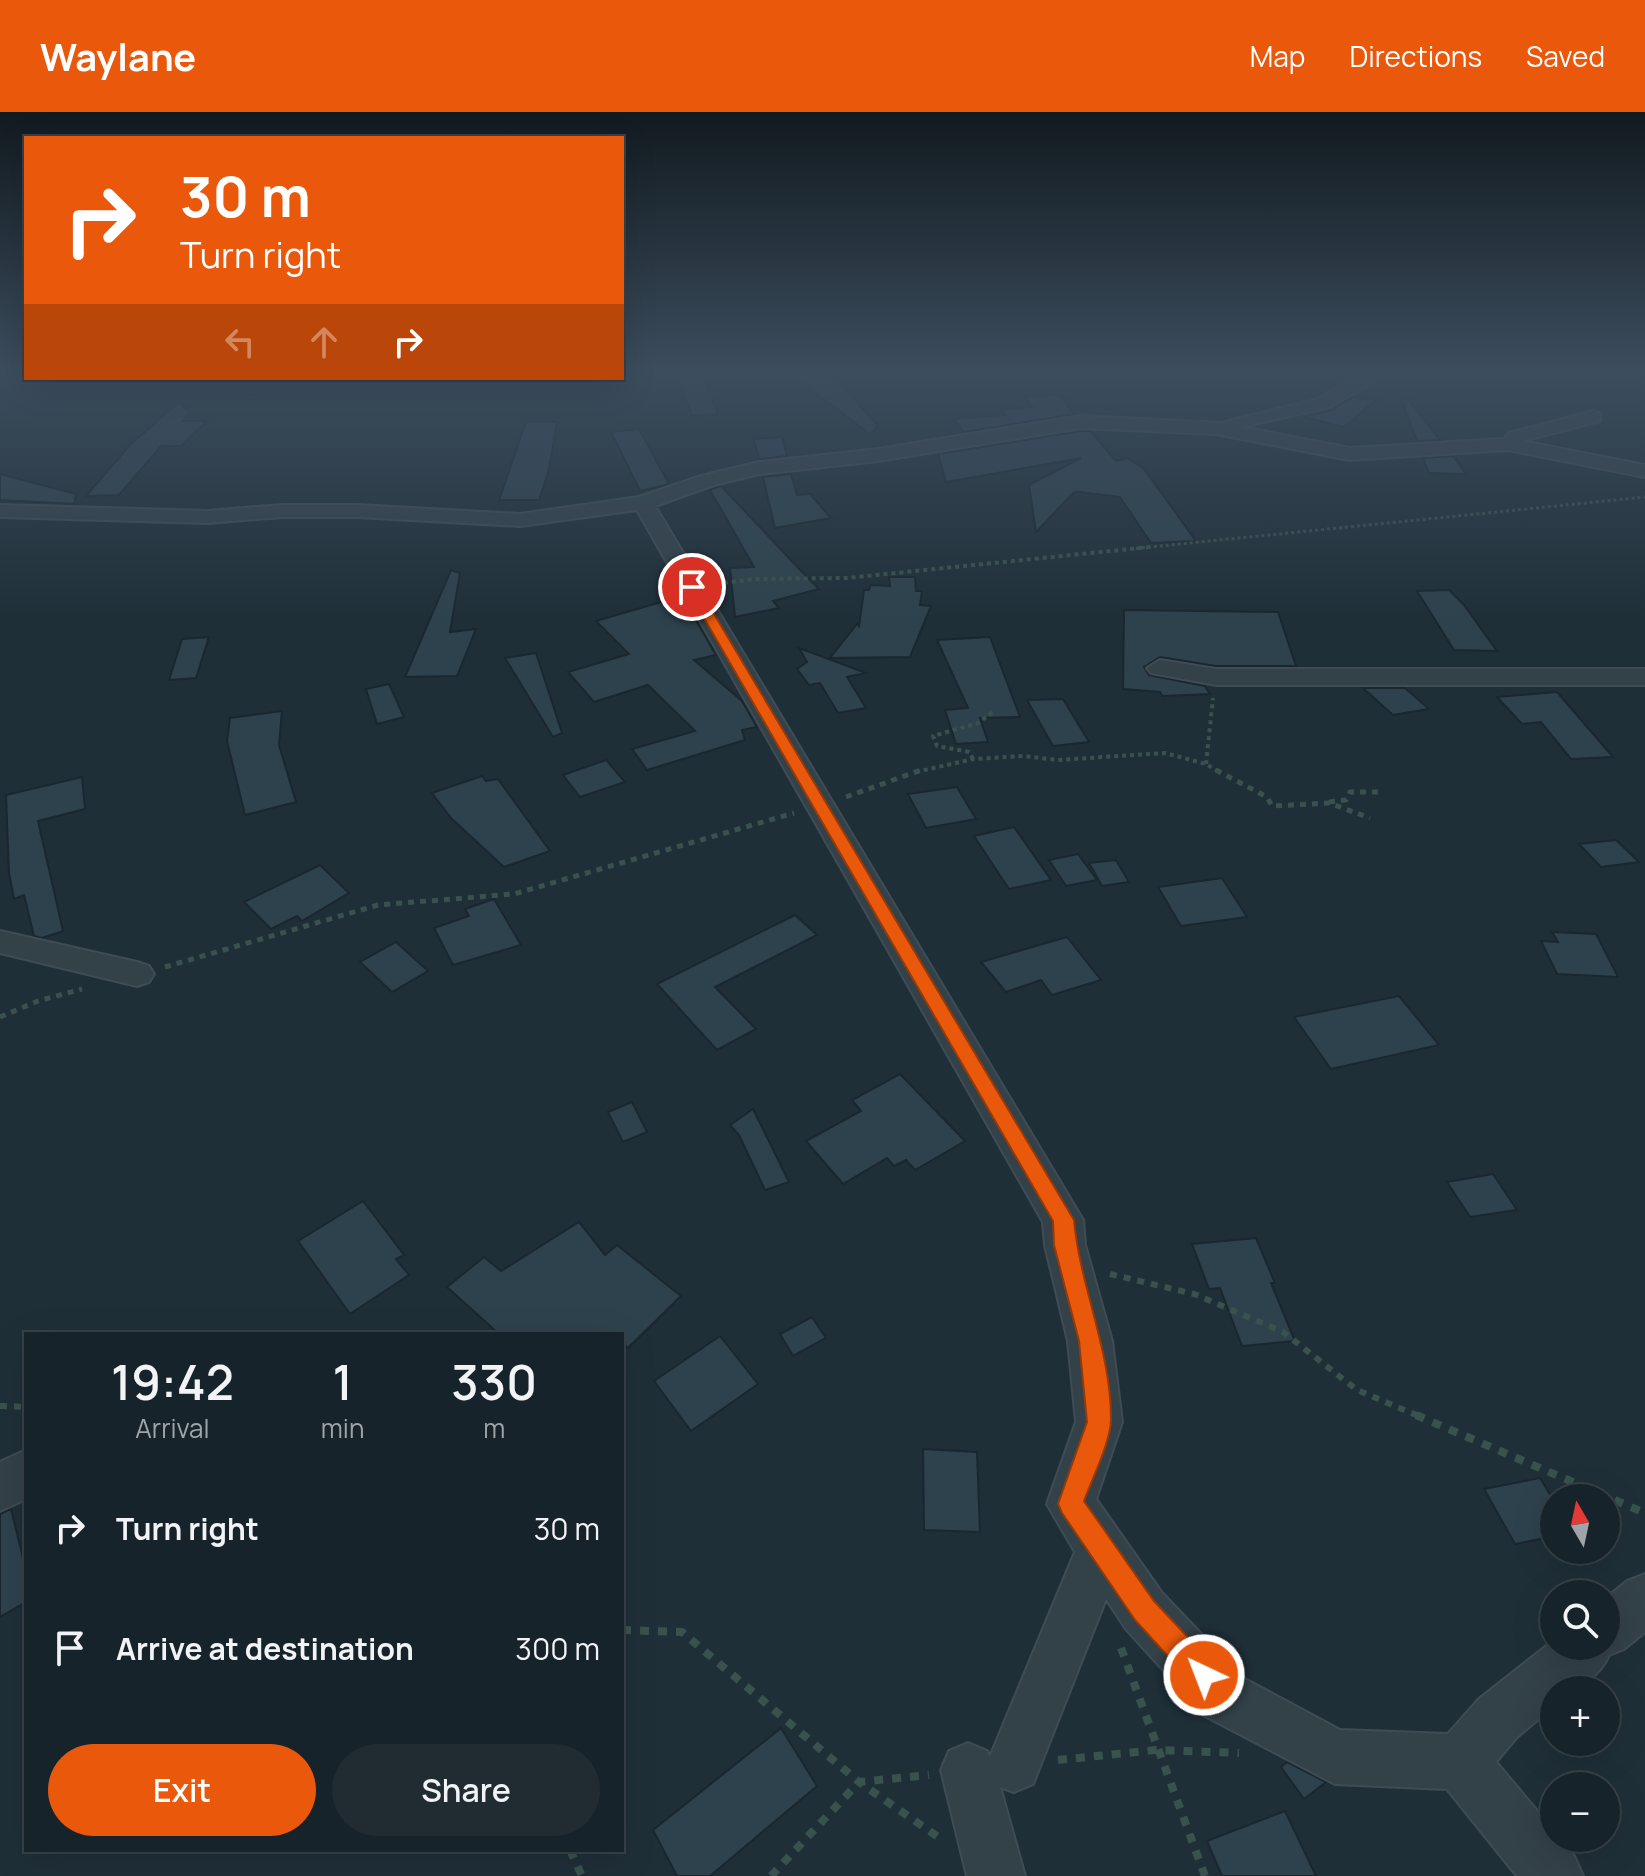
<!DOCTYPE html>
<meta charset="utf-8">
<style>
:root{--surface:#17232a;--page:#202b32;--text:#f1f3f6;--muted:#9ea4a8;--line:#364047;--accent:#ea580c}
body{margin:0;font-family:Manrope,sans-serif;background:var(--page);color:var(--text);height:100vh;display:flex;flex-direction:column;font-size:30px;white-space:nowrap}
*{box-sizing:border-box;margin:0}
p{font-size:26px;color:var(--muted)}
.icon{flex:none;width:44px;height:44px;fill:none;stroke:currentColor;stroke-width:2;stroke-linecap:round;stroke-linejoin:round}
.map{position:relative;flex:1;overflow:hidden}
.drawer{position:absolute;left:24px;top:1220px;width:600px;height:520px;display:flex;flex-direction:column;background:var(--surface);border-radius:0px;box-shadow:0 8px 32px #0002,0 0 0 2px var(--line)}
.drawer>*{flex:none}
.hud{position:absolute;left:24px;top:24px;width:600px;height:244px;border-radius:0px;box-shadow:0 8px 32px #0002,0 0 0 2px var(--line);background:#ea580c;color:#fff;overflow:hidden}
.needle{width:52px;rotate:351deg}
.controls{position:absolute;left:1540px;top:1372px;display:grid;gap:16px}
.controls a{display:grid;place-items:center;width:80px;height:80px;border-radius:50%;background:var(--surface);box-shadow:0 8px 32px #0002,0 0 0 2px var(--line);font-size:40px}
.pin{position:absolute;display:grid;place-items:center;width:68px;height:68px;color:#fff;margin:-34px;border:4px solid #fff;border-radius:50%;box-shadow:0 2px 8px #0007}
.me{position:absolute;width:88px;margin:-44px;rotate:317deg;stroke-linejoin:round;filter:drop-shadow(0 0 6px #0008)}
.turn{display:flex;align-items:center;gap:28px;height:168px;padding:0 24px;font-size:36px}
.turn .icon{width:104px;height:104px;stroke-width:2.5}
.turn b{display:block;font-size:56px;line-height:68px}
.lanes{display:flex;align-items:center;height:76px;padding:0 24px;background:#0003;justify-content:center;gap:40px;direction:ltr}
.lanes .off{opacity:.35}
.eta{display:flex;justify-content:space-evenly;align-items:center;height:136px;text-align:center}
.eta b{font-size:48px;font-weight:600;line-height:56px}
.button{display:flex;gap:16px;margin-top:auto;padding:16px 24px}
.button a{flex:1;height:92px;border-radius:48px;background:var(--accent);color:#fff;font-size:32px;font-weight:600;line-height:92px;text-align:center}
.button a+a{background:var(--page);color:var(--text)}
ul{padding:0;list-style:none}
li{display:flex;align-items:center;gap:24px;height:120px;padding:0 24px}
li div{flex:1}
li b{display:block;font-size:30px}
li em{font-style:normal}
header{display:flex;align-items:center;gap:48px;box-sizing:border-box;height:112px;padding:0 40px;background:var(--accent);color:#fff}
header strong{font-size:38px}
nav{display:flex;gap:44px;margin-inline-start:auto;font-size:28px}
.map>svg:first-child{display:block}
.building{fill:#2e424d;stroke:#1a272f;stroke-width:2}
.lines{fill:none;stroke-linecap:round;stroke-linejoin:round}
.minor-casing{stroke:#3f4c55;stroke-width:4}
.path-far4{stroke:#3a524e;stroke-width:3;stroke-dasharray:3 3;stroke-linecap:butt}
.path-far3{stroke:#3a524e;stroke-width:4;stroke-dasharray:4 4;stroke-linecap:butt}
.path-far2{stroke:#3a524e;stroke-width:5;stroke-dasharray:6 6;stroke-linecap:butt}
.path-far1{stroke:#3a524e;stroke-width:6;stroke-dasharray:7 7;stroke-linecap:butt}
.path{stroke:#3a524e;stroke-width:8;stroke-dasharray:9 9;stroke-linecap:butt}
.minor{fill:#334149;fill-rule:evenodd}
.route{fill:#ea580c;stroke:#983908;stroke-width:2}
</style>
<header>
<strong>Waylane</strong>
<nav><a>Map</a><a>Directions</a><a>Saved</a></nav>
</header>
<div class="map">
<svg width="1645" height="1764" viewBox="0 0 1645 1764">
<rect width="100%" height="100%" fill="#1f2f38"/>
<g class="building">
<polygon points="677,261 702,261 718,302 692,304"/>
<polygon points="789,261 831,261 878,314 870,322"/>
<polygon points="1059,283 1075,302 964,320 954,307 1005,303 1001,297 1032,295 1026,285"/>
<polygon points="1406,285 1440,328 1417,329 1401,287"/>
<polygon points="1351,286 1376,288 1344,315 1304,305 1332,298"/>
<polygon points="179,290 190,300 183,309 207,309 181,334 161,334 119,383 86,384 130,333"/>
<polygon points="526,310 557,310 549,358 539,388 499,388"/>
<polygon points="639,317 669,372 640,379 611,320"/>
<polygon points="1081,319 1090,319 1116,349 1128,346 1144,357 1196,429 1151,431 1120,385 1080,380 1074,380 1036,420 1029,373 1081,346 946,370 938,342"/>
<polygon points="782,325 787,344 759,347 754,327"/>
<polygon points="1453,344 1466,362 1429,361 1423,346"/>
<polygon points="0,362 76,382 74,392 0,388"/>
<polygon points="791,362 797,383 810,382 831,406 775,416 763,365"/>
<polygon points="721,374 805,463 819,477 773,489 779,496 735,505 730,456 754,455 710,378"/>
<polygon points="451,458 460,461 450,520 476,517 457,564 405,565"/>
<polygon points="889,465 915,465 916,479 922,479 920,493 931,494 910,545 830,546 857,512 859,514 864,478 869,478 870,473 890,474"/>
<polygon points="1449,478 1464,493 1497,539 1454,538 1417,479"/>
<polygon points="682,484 716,543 694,548 742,589 757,615 742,618 745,628 647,658 632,637 695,619 648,573 594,590 568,560 629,542 596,509"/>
<polygon points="1124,498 1278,500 1296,554 1216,554 1160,545 1144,555 1149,563 1205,574 1210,582 1162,584 1160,580 1123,577"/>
<polygon points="209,525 196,566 169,568 182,527"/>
<polygon points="990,525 1020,605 980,606 988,630 956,632 945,598 968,596 937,528"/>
<polygon points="799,536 866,561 847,565 866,596 838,601 820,571 809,573 797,557 807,550"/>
<polygon points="536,541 562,621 553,625 505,546"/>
<polygon points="389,572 404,605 377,612 366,577"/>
<polygon points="1363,576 1405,576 1429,597 1393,603"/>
<polygon points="1557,580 1613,645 1571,647 1541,610 1522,612 1497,585"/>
<polygon points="1063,587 1089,630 1053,634 1027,588"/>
<polygon points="282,599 279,633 296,690 245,703 227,629 230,606"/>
<polygon points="606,648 625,670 580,685 563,663"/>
<polygon points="482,664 486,669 498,667 550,739 504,755 451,706 432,681"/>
<polygon points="82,665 85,697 38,709 63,819 42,826 34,824 24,783 14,787 9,761 6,683"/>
<polygon points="957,675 976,707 926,716 908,682"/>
<polygon points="1014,715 1051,768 1009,777 974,724"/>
<polygon points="1616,728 1639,750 1601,755 1579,732"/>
<polygon points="1078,742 1097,768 1066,774 1049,748"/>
<polygon points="1116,748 1129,770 1102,774 1089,751"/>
<polygon points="320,753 349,781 302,809 297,804 271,817 244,790"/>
<polygon points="1222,766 1247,805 1181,814 1158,775"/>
<polygon points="494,787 521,833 453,853 434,816 469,804 465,797"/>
<polygon points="795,803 817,823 715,875 756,917 717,938 657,872"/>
<polygon points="1552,820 1596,822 1618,865 1557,862 1541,829 1558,830"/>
<polygon points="1067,825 1101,868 1052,883 1041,868 1006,880 981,850"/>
<polygon points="396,830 428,859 392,880 360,850"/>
<polygon points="1399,884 1439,933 1331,957 1294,905"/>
<polygon points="900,962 965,1029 915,1058 906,1048 894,1054 887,1046 843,1072 806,1029 861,999 852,988"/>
<polygon points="632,990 647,1020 623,1030 608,1000"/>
<polygon points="753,997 789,1070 765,1078 739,1023 730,1013"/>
<polygon points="1493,1062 1517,1098 1470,1105 1447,1070"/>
<polygon points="363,1089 404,1143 396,1147 409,1163 350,1202 298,1129"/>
<polygon points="579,1110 605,1143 617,1133 681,1184 628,1236 622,1231 622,1222 499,1222 447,1175 484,1145 501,1159"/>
<polygon points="1256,1126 1275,1171 1271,1171 1295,1229 1242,1234 1220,1176 1209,1177 1192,1132"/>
<polygon points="812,1205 826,1226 793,1244 780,1222"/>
<polygon points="720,1224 758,1272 691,1319 654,1269"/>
<polygon points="923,1337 977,1340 980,1420 924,1418"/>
<polygon points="1540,1366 1554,1389 1554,1424 1515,1432 1484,1377"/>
<polygon points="11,1397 26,1458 26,1490 0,1505 0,1402"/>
<polygon points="781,1616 817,1674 710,1764 677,1764 653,1718"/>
<polygon points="1287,1650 1326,1670 1304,1687 1281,1655"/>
<polygon points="1285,1699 1316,1764 1222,1764 1207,1729"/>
</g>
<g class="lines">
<defs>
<g id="minor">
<path d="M 1365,261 L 1387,261 L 1330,295 L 1242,315 L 1349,336 L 1504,327 L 1509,321 L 1593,299 L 1600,301 L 1600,309 L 1523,329 L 1645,353 L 1645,365 L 1508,338 L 1349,348 L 1216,322 L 1081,316 L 878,349 L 759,362 L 714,373 L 655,394 L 1083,1108 L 1085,1133 L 1112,1229 L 1122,1310 L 1096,1387 L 1162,1481 L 1243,1566 L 1340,1618 L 1448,1622 L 1479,1587 L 1554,1528 L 1554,1534 L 1606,1534 L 1606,1486 L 1627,1469 L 1645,1462 L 1645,1520 L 1624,1537 L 1609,1543 C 1600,1565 1576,1578 1554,1578 L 1554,1594 L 1517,1625 L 1496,1650 L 1554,1719 L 1554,1726 L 1560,1726 L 1574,1744 L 1583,1764 L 1517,1764 L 1447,1677 L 1335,1672 L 1205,1604 L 1126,1517 L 1106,1487 L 1033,1672 L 1014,1680 L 1000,1675 L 1025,1764 L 967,1764 L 941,1658 L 949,1639 L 968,1631 L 987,1639 L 990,1645 L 1075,1440 L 1047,1392 L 1076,1310 L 1068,1229 L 1045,1133 L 1043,1110 L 637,398 L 520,414 L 357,405 L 282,405 L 208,411 L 0,405 L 0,393 L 208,399 L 282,393 L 357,393 L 520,402 L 639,385 L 701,364 L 759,350 L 878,337 L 1081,304 L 1221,311 L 1318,287 Z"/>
<polygon points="1160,548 1216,557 1645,557 1645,573 1216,573 1151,561 1147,556"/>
<polygon points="0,819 137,850 149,854 154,862 149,870 137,874 0,841"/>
<polygon points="26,1338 26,1387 0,1399 0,1350"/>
</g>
</defs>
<use href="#minor" class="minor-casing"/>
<polyline class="path-far4" points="1130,437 1645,385"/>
<g class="path-far3">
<polyline points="716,472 755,467 847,466 1150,435"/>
<polyline points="973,647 969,640 937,634 933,624 978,611 994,599"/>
<polyline points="1206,652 1213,586"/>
<polyline points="916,660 973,647 1023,644 1058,648 1165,641 1206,652 1219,660"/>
</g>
<g class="path-far2">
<polyline points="1216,658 1267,685 1272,694 1329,691 1370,706"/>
<polyline points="846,685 921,658"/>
<polyline points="1329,690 1346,688 1350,680 1382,680"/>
<polyline points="165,855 378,793 514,782 794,701"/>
<polyline points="0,905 38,889 82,877"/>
</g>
<g class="path-far1">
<polyline points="1110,1162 1194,1182 1283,1220 1357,1278 1421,1305"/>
<polyline points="0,1294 26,1295"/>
</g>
<g class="path">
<polyline points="1416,1303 1645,1401"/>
<polyline points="622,1518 682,1520 859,1670 941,1727"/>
<polyline points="1121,1536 1205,1764"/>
<polyline points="1058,1648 1156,1638 1239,1641"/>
<polyline points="570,1738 582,1764"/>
<polyline points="771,1764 859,1670 929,1663"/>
</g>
<use href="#minor" class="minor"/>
</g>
<linearGradient id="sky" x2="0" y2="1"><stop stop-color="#111a1f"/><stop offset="0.51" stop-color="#3c4d5e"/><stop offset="1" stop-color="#3c4d5e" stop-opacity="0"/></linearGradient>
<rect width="1645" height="508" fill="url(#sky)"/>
<path class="route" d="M 692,472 L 698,475 L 1074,1108 C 1080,1175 1111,1238 1111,1307 C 1111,1329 1092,1367 1084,1389 L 1154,1489 L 1214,1553 L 1218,1563 L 1214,1573 L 1204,1577 L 1194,1573 L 1135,1508 L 1062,1401 L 1058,1392 L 1087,1310 L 1079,1229 L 1054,1133 L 1053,1109 L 686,475 Z"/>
</svg>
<div class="controls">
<a><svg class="needle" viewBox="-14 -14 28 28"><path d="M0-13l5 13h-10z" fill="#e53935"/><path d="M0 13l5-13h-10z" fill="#9ea4a8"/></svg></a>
<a><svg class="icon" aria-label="search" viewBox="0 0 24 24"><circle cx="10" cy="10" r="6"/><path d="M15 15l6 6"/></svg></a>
<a>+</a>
<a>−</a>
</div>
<div class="pin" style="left:692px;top:475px;background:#d93025"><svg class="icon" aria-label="arrive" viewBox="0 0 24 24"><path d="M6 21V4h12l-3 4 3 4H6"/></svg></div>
<svg class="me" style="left:1204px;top:1563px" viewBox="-20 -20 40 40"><circle r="17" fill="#ea580c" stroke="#fff" stroke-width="3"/><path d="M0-11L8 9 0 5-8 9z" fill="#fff"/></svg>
<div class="hud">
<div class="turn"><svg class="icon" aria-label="right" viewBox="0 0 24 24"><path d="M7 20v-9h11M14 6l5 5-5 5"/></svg><div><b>30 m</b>Turn right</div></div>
<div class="lanes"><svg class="icon off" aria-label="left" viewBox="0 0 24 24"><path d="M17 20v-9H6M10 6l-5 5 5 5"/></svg><svg class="icon off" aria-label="ahead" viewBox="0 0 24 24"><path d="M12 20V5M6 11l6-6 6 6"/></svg><svg class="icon" aria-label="right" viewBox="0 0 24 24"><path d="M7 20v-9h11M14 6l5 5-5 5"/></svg></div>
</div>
<section class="drawer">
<div class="eta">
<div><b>19:42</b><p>Arrival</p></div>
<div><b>1</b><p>min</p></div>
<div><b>330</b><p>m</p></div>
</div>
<ul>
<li><svg class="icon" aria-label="right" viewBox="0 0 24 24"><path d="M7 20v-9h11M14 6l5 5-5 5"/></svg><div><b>Turn right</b></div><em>30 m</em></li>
<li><svg class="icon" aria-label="arrive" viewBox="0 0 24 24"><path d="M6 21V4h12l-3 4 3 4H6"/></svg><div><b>Arrive at destination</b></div><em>300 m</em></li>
</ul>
<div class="button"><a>Exit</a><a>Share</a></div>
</section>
</div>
